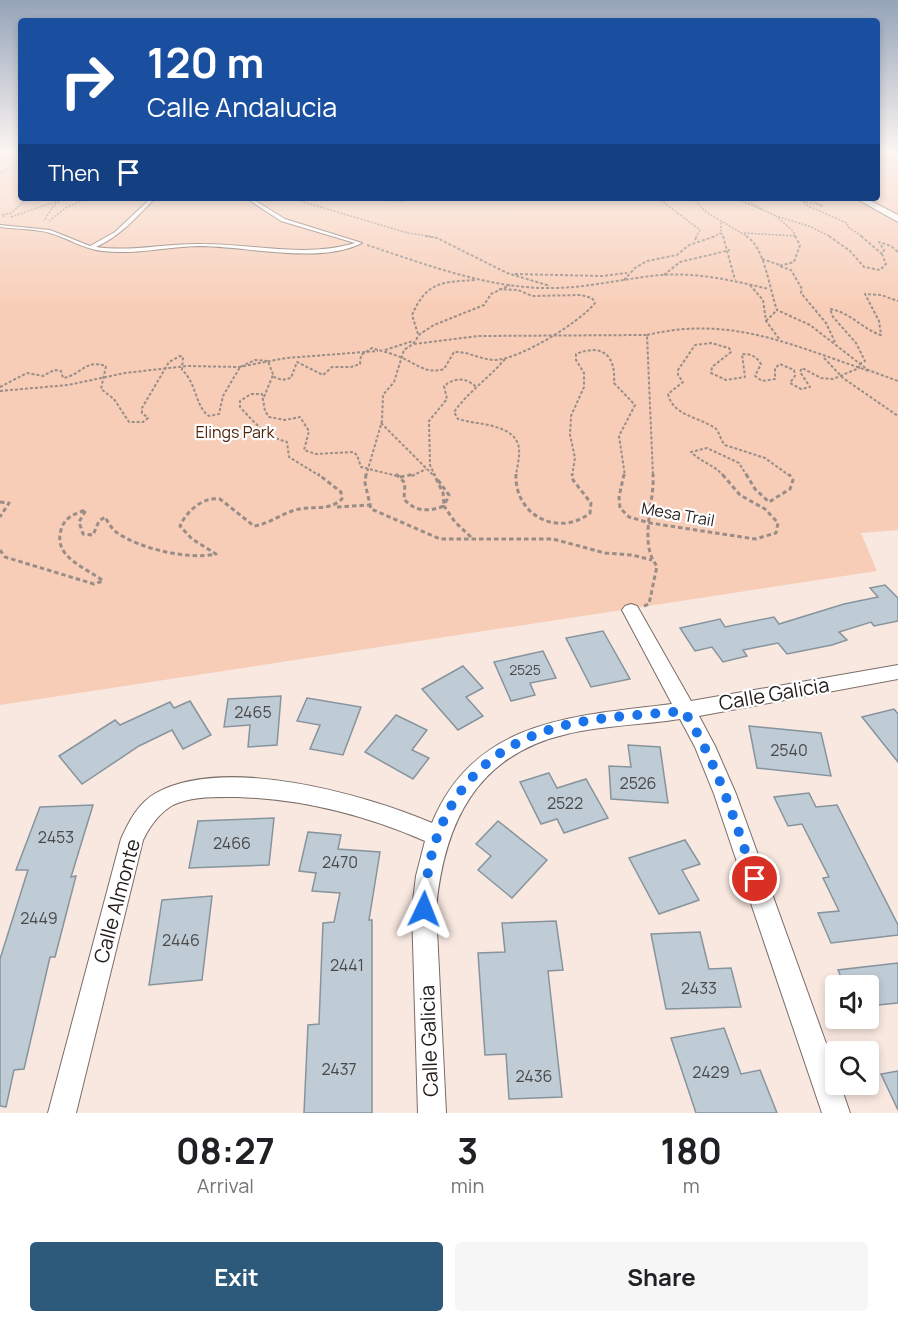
<!DOCTYPE html>
<style>
:root{--surface:#fff;--page:#f6f6f6;--text:#202124;--muted:#757577;--accent:#2d5a7a}
body{margin:0;font-family:Manrope,sans-serif;background:var(--page);color:var(--text);height:100vh;display:flex;flex-direction:column;font-size:22px;white-space:nowrap}
*{box-sizing:border-box;margin:0}
p{font-size:20px;color:var(--muted)}
.icon{flex:none;width:33px;height:33px;fill:none;stroke:currentColor;stroke-width:2;stroke-linecap:round;stroke-linejoin:round}
.map{position:relative;height:1113px;overflow:hidden}
.details{display:flex;flex-direction:column;background:var(--surface);flex:1}
.details>*{flex:none}
.top-card{position:absolute;left:18px;top:18px;width:862px;height:183px;border-radius:6px;box-shadow:0 3px 9px #0003;background:#1a4fa0;color:#fff;overflow:hidden}
.fabs{position:absolute;left:825px;top:975px;display:grid;gap:12px}
.fabs a{display:grid;place-items:center;width:54px;height:54px;border-radius:6px;background:var(--surface);box-shadow:0 3px 9px #0003;font-size:30px}
.pin{position:absolute;display:grid;place-items:center;width:51px;height:51px;color:#fff;margin:-26px;border:3px solid #fff;border-radius:50%;box-shadow:0 2px 6px #0007}
.me{position:absolute;width:66px;margin:-33px;rotate:2deg;stroke-linejoin:round;filter:drop-shadow(0 0 4px #0008)}
.turn{display:flex;align-items:center;gap:21px;height:126px;padding:0 30px;font-size:27px}
.turn .icon{width:78px;height:78px;stroke-width:2.5}
.turn b{display:block;font-size:42px;line-height:51px}
.then{display:flex;align-items:center;height:57px;padding:0 30px;background:#0003;gap:12px;font-size:22px}
.eta{display:flex;justify-content:space-evenly;align-items:center;height:102px;text-align:center}
.eta b{font-size:36px;font-weight:700;line-height:42px}
.cta{display:flex;gap:12px;margin-top:auto;padding:12px 30px}
.cta a{flex:1;height:69px;border-radius:6px;background:var(--accent);color:#fff;font-size:24px;font-weight:700;line-height:69px;text-align:center}
.cta a+a{background:var(--page);color:var(--text)}
.map>svg:first-child{display:block}
.green{fill:#f8cdb7}
.building{fill:#bfccd6;stroke:#87949d;stroke-width:1.5}
.lines{fill:none;stroke-linecap:round;stroke-linejoin:round}
.lane-casing{stroke:#7b6d67;stroke-width:2}
.street-casing{stroke:#7b6d67;stroke-width:2}
.path-far2{stroke:#998d88;stroke-width:1.5;stroke-dasharray:2 1.5;stroke-linecap:butt}
.path-far1{stroke:#998d88;stroke-width:2;stroke-dasharray:3 2;stroke-linecap:butt}
.path{stroke:#998d88;stroke-width:3;stroke-dasharray:4.5 3;stroke-linecap:butt}
.lane{fill:#fff;fill-rule:evenodd}
.street{fill:#fff;fill-rule:evenodd}
.route{stroke:#1a73e8;stroke-width:10;stroke-dasharray:0 18}
.labels{text-anchor:middle;stroke-width:4.5;stroke-linejoin:round;paint-order:stroke}
.number-label{font-size:14px;fill:#4a4949}
.park-label{font-size:16px;fill:#4f2308;stroke:#fff}
.street-label{font-size:16px;fill:#231d1a;stroke:#fff}
.near-number-label{font-size:16px;fill:#4a4949}
.near-street-label{font-size:20px;fill:#231d1a;stroke:#fff}
</style>
<div class="map">
<svg width="898" height="1113" viewBox="0 0 898 1113">
<rect width="100%" height="100%" fill="#f8e8e0"/>
<polygon class="green" points="0,152 21,152 21,198 878,198 878,152 898,152 898,530 861,533 877,571 0,705"/>
<g class="building">
<polygon points="885,585 898,598 898,621 874,626 871,622 839,632 847,640 832,645 787,654 778,643 743,650 747,656 723,662 712,647 695,651 680,628 720,619 725,627 774,617 779,624 844,604 878,597 870,588"/>
<polygon points="603,631 630,679 591,687 566,638"/>
<polygon points="543,651 556,678 530,683 535,695 511,701 494,662"/>
<polygon points="463,666 483,688 466,697 483,716 458,730 422,689"/>
<polygon points="281,696 277,745 248,747 250,725 224,727 228,699"/>
<polygon points="307,698 361,707 343,755 310,749 320,725 297,721"/>
<polygon points="190,701 211,735 183,749 172,730 139,746 82,784 59,756 115,720 120,725 170,702 174,708"/>
<polygon points="894,709 898,714 898,762 862,717"/>
<polygon points="396,715 427,730 412,750 429,758 413,779 365,752"/>
<polygon points="749,726 821,733 831,776 757,768"/>
<polygon points="628,745 660,747 668,803 611,799 609,766 631,767"/>
<polygon points="549,773 557,788 586,779 608,818 564,833 557,819 541,824 520,782"/>
<polygon points="809,793 816,807 837,805 898,925 898,935 831,943 818,913 839,911 823,878 829,877 802,824 788,826 774,797"/>
<polygon points="93,805 71,877 76,876 55,957 50,957 24,1069 14,1070 6,1107 0,1106 0,959 28,870 16,870 40,807"/>
<polygon points="274,818 269,865 189,868 198,821"/>
<polygon points="498,821 547,860 512,898 478,870 491,856 476,844"/>
<polygon points="308,832 341,835 338,849 380,852 369,920 372,920 372,1113 304,1113 308,1025 319,1024 323,923 334,922 340,893 312,891 316,873 299,871"/>
<polygon points="685,840 700,864 682,870 699,900 659,914 629,858"/>
<polygon points="212,896 202,980 149,985 162,900"/>
<polygon points="556,921 563,970 548,971 562,1097 509,1099 506,1054 485,1055 478,953 505,952 502,923"/>
<polygon points="700,932 709,969 731,968 741,1007 666,1009 651,934"/>
<polygon points="898,963 898,1003 868,1006 868,986 845,986 838,970"/>
<polygon points="724,1028 741,1074 760,1070 777,1113 696,1113 671,1038"/>
<polygon points="898,1071 898,1110 881,1074"/>
</g>
<g class="lines">
<defs>
<path id="lane" d="M 151,198 L 155,198 C 137,217 119,237 96,247 C 131,252 167,243 202,244 C 254,244 305,258 355,243 L 281,221 L 246,198 L 251,198 L 285,219 L 362,243 C 318,265 248,246 198,246 C 166,247 134,255 102,251 C 83,249 68,238 50,233 C 37,229 15,229 0,227 L 0,225 L 50,230 L 90,246 L 115,232 Z"/>
<g id="street">
<polygon points="855,198 865,198 898,215 898,222"/>
<path d="M 631,604 L 637,606 L 691,701 L 898,665 L 898,679 L 699,716 L 715,746 L 736,794 L 836,1071 L 836,1084 L 840,1084 L 850,1113 L 822,1113 L 714,794 L 695,747 L 680,719 C 643,725 604,725 567,734 C 476,755 444,823 436,909 L 446,1113 L 418,1113 L 412,909 L 416,876 L 425,841 C 365,815 303,799 237,797 C 216,797 192,796 173,805 C 159,813 150,826 143,840 L 76,1113 L 48,1113 L 121,839 C 129,821 138,803 156,793 C 225,755 364,794 432,823 C 475,718 577,716 672,704 L 622,610 L 625,606 Z"/>
</g>
</defs>
<use href="#lane" class="lane-casing"/>
<use href="#street" class="street-casing"/>
<g class="path-far2">
<polyline points="0,173 21,163"/>
<polyline points="290,198 408,233 434,237"/>
<polyline points="316,198 404,201 397,198"/>
<polyline points="658,198 700,230 696,237"/>
<polyline points="693,198 706,212 748,237"/>
<polyline points="735,198 761,209 745,198"/>
<polyline points="789,198 823,206 807,198"/>
<polyline points="804,202 808,206 847,223 848,227 863,237"/>
<polyline points="761,209 776,216"/>
<polyline points="4,217 2,215 11,213 28,198"/>
<polyline points="11,217 63,199 54,205 44,221"/>
<polyline points="49,221 67,207 89,198"/>
<polyline points="721,233 724,237"/>
<polyline points="744,233 796,236"/>
<polyline points="713,237 721,233 721,222"/>
<polyline points="796,237 793,231 776,216 809,226 831,237"/>
</g>
<g class="path-far1">
<polyline points="425,236 437,238 507,273 550,286"/>
<polyline points="723,236 735,280"/>
<path d="M 746,236 C 765,247 769,288 777,310 L 810,325 L 868,370 L 898,381"/>
<polyline points="795,236 800,245 794,262 779,266 791,270 802,289 801,293 826,323 835,342"/>
<polyline points="829,236 850,251 864,267 880,270 886,264 882,254 884,250 879,242 891,246 898,252"/>
<polyline points="861,236 882,254"/>
<polyline points="695,240 697,236"/>
<path d="M 367,245 C 428,265 491,290 557,288 C 592,287 627,278 661,275 C 697,272 735,281 769,289"/>
<polyline points="762,259 780,265"/>
<polyline points="515,274 602,276 627,273"/>
<polyline points="664,275 680,262 730,250"/>
<polyline points="624,280 635,268 647,261 677,255 689,245 716,236"/>
<polyline points="750,285 763,300 766,321 780,340"/>
<polyline points="766,321 777,310"/>
<path d="M 418,334 L 412,315 C 427,281 442,282 476,280"/>
<path d="M 647,335 C 731,315 791,345 869,371"/>
<polyline points="414,344 478,336 647,335 653,476"/>
<polyline points="385,350 413,341"/>
<polyline points="824,358 843,378 898,416"/>
<path d="M 505,359 C 489,378 468,392 454,412 L 458,419 C 476,425 515,423 519,448 C 520,457 517,467 516,476"/>
<path d="M 0,387 L 27,373 L 43,376 L 54,370 L 61,371 L 63,378 C 82,375 84,359 106,366 L 101,389 L 114,399 L 129,422 L 143,422 L 148,418 L 142,413 L 142,408 L 169,362 L 180,356 L 183,357 L 182,370 C 197,383 195,407 209,416 L 219,414 L 223,396 L 240,367 L 255,360 L 268,361 L 274,377 L 282,380 L 291,378 L 297,362 L 323,375 L 332,367 L 351,367 L 360,364 L 361,355 L 372,348 C 381,351 391,353 400,357 C 416,363 426,375 444,369 L 454,352 C 468,351 481,360 495,360 C 520,359 579,323 595,303 L 592,298 L 581,295 L 532,296 L 518,290 L 499,289"/>
<polyline points="0,391 68,385 125,373 187,366 239,367 286,358 378,351"/>
<polyline points="264,397 273,375"/>
<polyline points="381,423 434,476"/>
<path d="M 320,476 L 289,457 L 287,442 C 265,436 255,423 240,407 L 240,401 L 251,394 L 262,394 L 265,411 L 269,417 L 285,420 L 300,417 L 309,431 L 304,450 L 316,454 L 353,452 L 357,455 L 361,467 L 397,476"/>
<polyline points="366,476 382,421 383,395 394,382 404,350 413,344 420,334 434,325 484,305 491,294 510,285"/>
<polyline points="412,476 426,469"/>
<path d="M 435,476 L 430,465 L 429,421 L 447,399 L 444,386 C 455,377 467,377 477,388"/>
<path d="M 572,476 L 575,458 L 570,435 L 571,416 L 584,387 L 584,373 L 576,360 L 576,354 C 603,343 616,356 614,383 L 635,405 L 619,436 L 625,476"/>
<path d="M 724,476 C 714,465 701,462 691,452 L 707,448 L 739,463 L 747,476"/>
<path d="M 790,476 L 765,458 L 725,445 C 720,440 720,432 715,428 C 699,417 673,416 668,394 L 683,382 L 678,375 L 678,370 L 695,345 L 711,343 L 729,348 L 731,352 L 712,367 L 711,373 L 726,380 L 745,377 L 742,354 C 751,354 756,356 761,364 L 755,376 L 762,381 L 775,379 L 775,368 L 780,364 L 794,370 L 795,376 L 790,383 L 801,389 L 810,387 L 800,372 L 802,368 L 821,378 L 833,379 L 859,368 L 859,364 L 865,361 L 856,343 L 833,317 L 830,309 C 850,312 862,329 881,335 L 879,321 L 865,294 L 881,295 L 898,301"/>
</g>
<g class="path">
<polyline points="366,474 365,483 371,509 440,539 553,539 605,553 632,555 652,560"/>
<path d="M 396,474 L 405,483 L 404,499 C 415,512 429,512 444,506 L 443,493 L 434,474"/>
<path d="M 516,474 C 514,515 558,538 590,513 L 591,503 L 573,480 L 572,474"/>
<polyline points="624,474 619,497 620,508 629,517 650,523 755,539 776,533 778,523 765,509 740,495 722,474"/>
<polyline points="746,474 755,489 769,502 790,489 793,480 789,474"/>
<polyline points="400,477 415,474"/>
<polyline points="438,480 449,495 444,506 455,522 472,538"/>
<polyline points="0,502 9,503 0,517"/>
<polyline points="337,507 370,505"/>
<path d="M 0,550 L 5,557 L 94,584 L 103,581 C 86,567 53,558 61,530 C 64,518 75,513 86,510 L 79,522 L 83,534 L 93,535 L 99,521 L 105,517 C 108,522 111,528 116,532 C 140,549 188,560 216,554 L 192,539 L 180,526 C 186,512 203,496 220,499 L 254,526 C 269,524 281,514 295,510 C 312,505 328,512 342,499 L 341,492 L 318,474"/>
<path d="M 644,606 L 649,604 L 657,566 C 638,543 655,502 653,474"/>
</g>
<use href="#lane" class="lane"/>
<use href="#street" class="street"/>
</g>
<linearGradient id="sky" x2="0" y2="1"><stop stop-color="#95a4b9"/><stop offset="0.49" stop-color="#fcf5f1"/><stop offset="1" stop-color="#fcf5f1" stop-opacity="0"/></linearGradient>
<rect width="898" height="308" fill="url(#sky)"/>
<g class="lines">
<path class="route" d="M 424,909 C 428,818 470,750 562,726 C 601,716 644,715 684,711 C 717,762 735,822 755,879"/>
</g>
<g class="labels">
<g class="number-label">
<text x="525" y="675">2525</text>
</g>
<g class="park-label">
<text x="235" y="438">Elings Park</text>
</g>
<g class="street-label">
<text transform="translate(678 514) rotate(10)" y="6">Mesa Trail</text>
</g>
<g class="near-number-label">
<text x="253" y="718">2465</text>
<text x="789" y="756">2540</text>
<text x="638" y="789">2526</text>
<text x="565" y="809">2522</text>
<text x="56" y="843">2453</text>
<text x="232" y="849">2466</text>
<text x="340" y="868">2470</text>
<text x="39" y="924">2449</text>
<text x="181" y="946">2446</text>
<text x="347" y="971">2441</text>
<text x="699" y="994">2433</text>
<text x="339" y="1075">2437</text>
<text x="711" y="1078">2429</text>
<text x="534" y="1082">2436</text>
</g>
<g class="near-street-label">
<text transform="translate(774 694) rotate(-10)" y="7">Calle Galicia</text>
<text transform="translate(117 901) rotate(-75)" y="7">Calle Almonte</text>
<text transform="translate(429 1041) rotate(-92)" y="7">Calle Galicia</text>
</g>
</g>
</svg>
<div class="fabs">
<a><svg class="icon" aria-label="sound" viewBox="0 0 24 24"><path d="M4 9h4l5-4v14l-5-4H4zM17 9q2 3 0 6"/></svg></a>
<a><svg class="icon" aria-label="search" viewBox="0 0 24 24"><circle cx="10" cy="10" r="6"/><path d="M15 15l6 6"/></svg></a>
</div>
<div class="pin" style="left:755px;top:879px;background:#d93025"><svg class="icon" aria-label="arrive" viewBox="0 0 24 24"><path d="M6 21V4h12l-3 4 3 4H6"/></svg></div>
<svg class="me" style="left:424px;top:909px" viewBox="-20 -20 40 40"><path d="M0-17L14 15 0 8-14 15z" fill="#1a73e8" stroke="#fff" stroke-width="4"/></svg>
<div class="top-card">
<div class="turn"><svg class="icon" aria-label="right" viewBox="0 0 24 24"><path d="M7 20v-9h11M14 6l5 5-5 5"/></svg><div><b>120 m</b>Calle Andalucia</div></div>
<div class="then">Then<svg class="icon" aria-label="arrive" viewBox="0 0 24 24"><path d="M6 21V4h12l-3 4 3 4H6"/></svg></div>
</div>
</div>
<section class="details">
<div class="eta">
<div><b>08:27</b><p>Arrival</p></div>
<div><b>3</b><p>min</p></div>
<div><b>180</b><p>m</p></div>
</div>
<div class="cta"><a>Exit</a><a>Share</a></div>
</section>
